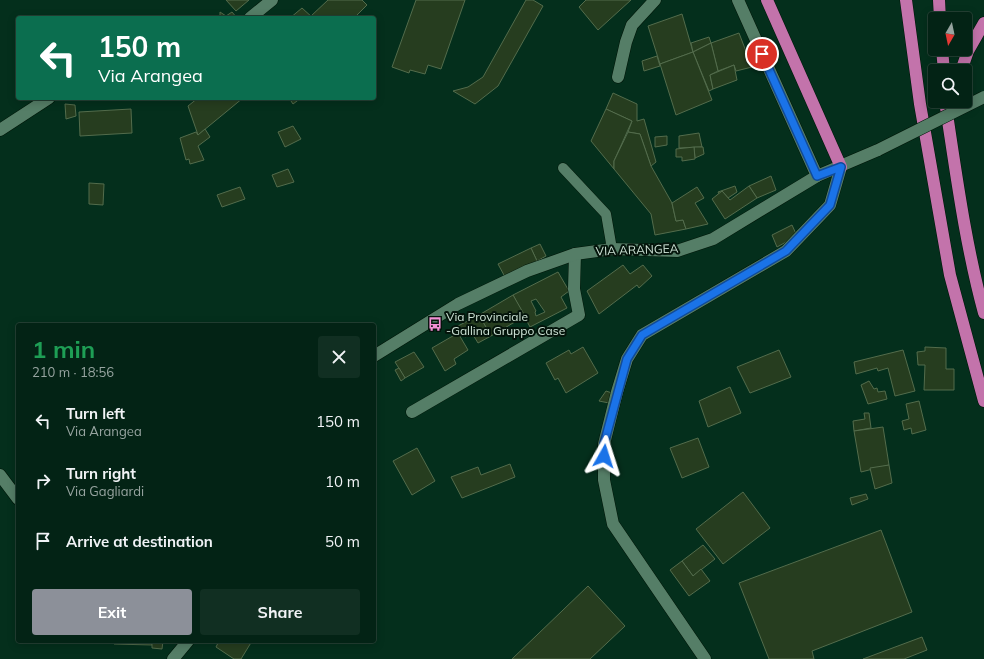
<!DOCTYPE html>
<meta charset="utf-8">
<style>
:root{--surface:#032315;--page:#112f22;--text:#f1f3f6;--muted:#97a4a0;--line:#244034;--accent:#8c9099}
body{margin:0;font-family:Mulish,sans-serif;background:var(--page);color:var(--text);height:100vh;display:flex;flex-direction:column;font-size:15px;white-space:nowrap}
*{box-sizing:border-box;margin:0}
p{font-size:13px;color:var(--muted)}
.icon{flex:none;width:22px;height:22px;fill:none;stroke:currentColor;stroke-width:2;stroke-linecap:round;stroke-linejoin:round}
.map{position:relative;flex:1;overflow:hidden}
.panel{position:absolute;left:16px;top:323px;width:360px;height:320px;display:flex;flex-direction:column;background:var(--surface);border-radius:4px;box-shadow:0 2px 10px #0003,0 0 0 1px var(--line)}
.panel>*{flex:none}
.hud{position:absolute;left:16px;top:16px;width:360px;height:84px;border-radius:4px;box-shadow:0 2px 10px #0003,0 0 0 1px var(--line);background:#0b6e4f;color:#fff;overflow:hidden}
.needle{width:26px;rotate:189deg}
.controls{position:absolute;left:928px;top:12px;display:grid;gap:8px}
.controls a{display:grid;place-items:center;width:44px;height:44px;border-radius:4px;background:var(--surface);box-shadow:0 2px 10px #0003,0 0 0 1px var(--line);font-size:20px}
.pin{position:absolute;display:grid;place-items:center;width:34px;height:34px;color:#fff;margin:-17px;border:2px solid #fff;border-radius:50%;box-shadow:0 1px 4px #0007}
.me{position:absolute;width:44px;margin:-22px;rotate:6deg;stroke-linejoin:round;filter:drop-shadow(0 0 3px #0008)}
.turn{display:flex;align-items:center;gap:14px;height:84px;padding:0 16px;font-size:18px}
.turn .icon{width:52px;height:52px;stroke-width:2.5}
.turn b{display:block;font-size:28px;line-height:34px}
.round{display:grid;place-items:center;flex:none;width:42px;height:42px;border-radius:4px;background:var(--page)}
.summary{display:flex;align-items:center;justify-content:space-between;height:68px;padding:0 16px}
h1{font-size:24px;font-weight:700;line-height:30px;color:#1e9e55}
.primary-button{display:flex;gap:8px;margin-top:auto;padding:8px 16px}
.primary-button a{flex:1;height:46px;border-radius:4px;background:var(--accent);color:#fff;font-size:16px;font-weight:700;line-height:46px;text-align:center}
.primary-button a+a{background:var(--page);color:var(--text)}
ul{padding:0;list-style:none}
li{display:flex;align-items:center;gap:12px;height:60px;padding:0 16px}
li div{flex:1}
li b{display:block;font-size:15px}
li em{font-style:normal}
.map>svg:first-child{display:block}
.building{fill:#263d1f;stroke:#536c4c;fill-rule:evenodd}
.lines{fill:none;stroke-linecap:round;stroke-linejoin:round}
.service-casing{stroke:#001608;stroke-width:11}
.minor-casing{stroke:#001608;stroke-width:13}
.tertiary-casing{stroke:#001608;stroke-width:13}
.motorway-casing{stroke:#001608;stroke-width:13}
.service{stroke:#557e67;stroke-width:10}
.minor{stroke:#557e67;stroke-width:12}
.tertiary{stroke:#557e67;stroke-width:12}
.motorway{stroke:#c373ab;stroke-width:12}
.tertiary-bridge-casing{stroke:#001608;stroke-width:13;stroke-linecap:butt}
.tertiary-bridge{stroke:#557e67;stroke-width:12}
.route-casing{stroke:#114b97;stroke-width:10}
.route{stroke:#1a73e8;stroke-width:7}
.labels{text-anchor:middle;stroke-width:4;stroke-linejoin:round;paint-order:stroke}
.street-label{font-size:12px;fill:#cfe4d7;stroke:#04140b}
.poi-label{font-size:12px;fill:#cfe4d7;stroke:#04140b;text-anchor:start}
</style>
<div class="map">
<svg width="984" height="659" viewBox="0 0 984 659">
<rect width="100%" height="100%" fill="#042f1c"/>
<g class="building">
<polygon points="226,0 249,0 236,11"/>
<polygon points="328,0 362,0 367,5 354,18 313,18 311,16"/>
<polygon points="416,0 465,0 441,69 428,65 425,74 410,70 409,73 392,67"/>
<polygon points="526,0 533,0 543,6 498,86 475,104 453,91 468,87 483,77"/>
<polygon points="586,0 631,0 598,30 579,7"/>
<polygon points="302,8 313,18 290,18"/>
<polygon points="220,12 226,16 232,12 237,18 220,18"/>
<polygon points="682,14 693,52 660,64 648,26"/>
<polygon points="739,33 752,67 736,71 734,65 718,71 711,43"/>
<polygon points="709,37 711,43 693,52 691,43"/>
<polygon points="711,43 718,71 710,75 713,89 709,91 693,52"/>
<polygon points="693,52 712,100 676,115 660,64"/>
<polygon points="657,56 660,66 644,71 642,61"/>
<polygon points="734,65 737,80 713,89 710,75"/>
<polygon points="613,93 637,104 637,121 644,119 656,162 651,166 640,134 628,132 632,121 606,109"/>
<polygon points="198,98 243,98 198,135 188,106"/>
<polygon points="289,98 301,98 293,104"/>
<polygon points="65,104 75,105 76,116 66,119"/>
<polygon points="131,109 132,133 80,136 79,112"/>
<polygon points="606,109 632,121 614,161 614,169 591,141"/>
<polygon points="293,126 301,139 285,147 278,132"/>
<polygon points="205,129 210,137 198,146 204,160 190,164 189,159 186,160 180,138 196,132 198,135"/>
<polygon points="628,132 640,134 651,166 672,203 676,221 683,220 686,229 655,235 651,214 614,169 614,161"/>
<polygon points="699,133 702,147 679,148 679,136"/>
<polygon points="667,136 667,145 655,147 655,137"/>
<polygon points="694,147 703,147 704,154 695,158"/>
<polygon points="694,147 695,159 682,161 682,157 676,157 676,149"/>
<polygon points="288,169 294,182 277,187 272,175"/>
<polygon points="771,176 776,190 757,198 749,186"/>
<polygon points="89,183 104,184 103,205 89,204"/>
<polygon points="735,186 737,192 728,198 722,191 719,194 718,192"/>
<polygon points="749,186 757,198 725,219 712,199 722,191 730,200"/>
<polygon points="240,187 245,199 222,207 217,195"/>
<polygon points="697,187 704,198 695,203 708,224 686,229 683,220 676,221 672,203"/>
<polygon points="792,225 797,236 777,247 772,235"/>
<polygon points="540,244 546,256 537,261 531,248"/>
<polygon points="531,248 537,261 505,277 498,264"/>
<polygon points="623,265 630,274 643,265 652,276 639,288 637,285 599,314 587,291"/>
<path d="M 558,272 L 569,291 L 561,297 L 567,308 L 530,327 L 513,295 ZM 536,299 L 545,312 L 536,316 L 535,312 L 536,311 L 531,301 Z"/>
<polygon points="513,295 525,316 491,336 479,315"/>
<polygon points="479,315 491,336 478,343 472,333 465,337 458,326"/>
<polygon points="458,333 468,350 454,359 456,364 445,371 432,348"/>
<polygon points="583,347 598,373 566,393 558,378 555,380 546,363 569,350 571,354"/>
<polygon points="925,347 946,348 946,369 954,369 954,390 924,390 925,365 918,365 917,352 925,351"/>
<polygon points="779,350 791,377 750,393 737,367"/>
<polygon points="903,350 915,391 895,396 888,368 878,371 877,368 856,374 854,362"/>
<polygon points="414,352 424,367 405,378 395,362"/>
<polygon points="399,368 405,378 401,381 395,370"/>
<polygon points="869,381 874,389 877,388 878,392 885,391 887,399 868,404 861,385"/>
<polygon points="730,387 741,413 708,427 699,401"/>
<polygon points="606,391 612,393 609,403 599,401"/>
<polygon points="919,401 926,430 912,434 911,428 904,430 902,421 909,419 906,404"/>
<polygon points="864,413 869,413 871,428 854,431 853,421 865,419"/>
<polygon points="883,427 889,465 861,472 854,431"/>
<polygon points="698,438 709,467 682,478 670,448"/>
<polygon points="417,448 435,481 412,495 393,461"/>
<polygon points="510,464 515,477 462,498 451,477 478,467 481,475"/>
<polygon points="889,465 892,483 875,489 870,468"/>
<polygon points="743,492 770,528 723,564 696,529"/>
<polygon points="866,494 868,499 852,505 850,498"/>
<polygon points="881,530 912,612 812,651 814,659 769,659 739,583"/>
<polygon points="703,545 715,559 693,576 682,561"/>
<polygon points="682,561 693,576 701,569 710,581 689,596 670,570"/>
<polygon points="588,586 625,626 590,659 512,659"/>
<polygon points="922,637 927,650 904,659 863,659"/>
<polygon points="114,641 152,641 152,645 114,644"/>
<polygon points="152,641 163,641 162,649 152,648"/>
<polygon points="219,641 252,641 241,659 234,659 216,647"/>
</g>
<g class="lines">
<defs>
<polyline id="service" points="563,168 606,214 612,249"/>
<g id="minor">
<polyline points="738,0 817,176"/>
<polyline points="250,18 272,0"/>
<polyline points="618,77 626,42 632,25 655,0"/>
<polyline points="0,130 49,98"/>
<polyline points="412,412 579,315 574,289 575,254"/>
<polyline points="0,475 18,499"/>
<polyline points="705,659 613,524 604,480 604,444 617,392 627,359 642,335 786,251 830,205 841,167"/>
</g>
<g id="tertiary">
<polyline points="374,356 458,304 527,271 575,254 612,249 677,251 713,239 817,176 878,150"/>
<polyline points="173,659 188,641"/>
</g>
<g id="motorway">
<polyline points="767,0 841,167"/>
<polyline points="906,0 920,104 950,275 984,401"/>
<polyline points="939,0 940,19"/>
<polyline points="942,49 944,71"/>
<polyline points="961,71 968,51 984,23"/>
<path d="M 945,101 C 956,172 965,243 984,313"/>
</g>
</defs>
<use href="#service" class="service-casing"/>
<use href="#minor" class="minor-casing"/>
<use href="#tertiary" class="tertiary-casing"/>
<use href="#motorway" class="motorway-casing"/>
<use href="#service" class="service"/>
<use href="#minor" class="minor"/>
<use href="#tertiary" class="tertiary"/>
<use href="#motorway" class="motorway"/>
<defs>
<polyline id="tertiary-bridge" points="878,150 984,97"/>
</defs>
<use href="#tertiary-bridge" class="tertiary-bridge-casing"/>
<use href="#tertiary-bridge" class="tertiary-bridge"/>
</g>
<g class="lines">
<defs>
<polyline id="route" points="604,456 604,444 627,359 642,335 786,251 830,205 841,167 817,176 762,54"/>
</defs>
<use href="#route" class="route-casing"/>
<use href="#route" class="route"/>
</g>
<defs>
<symbol id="bus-bare" viewBox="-9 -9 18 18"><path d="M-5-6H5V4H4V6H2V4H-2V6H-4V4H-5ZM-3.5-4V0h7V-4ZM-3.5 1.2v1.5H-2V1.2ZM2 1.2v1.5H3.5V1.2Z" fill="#f391d6" stroke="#04140b" stroke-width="2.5" paint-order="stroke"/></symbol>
</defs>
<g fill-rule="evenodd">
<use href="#bus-bare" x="425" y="314" width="20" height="20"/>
</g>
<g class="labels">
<g class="street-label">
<text transform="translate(637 250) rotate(-2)" y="4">VIA ARANGEA</text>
</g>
<g class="poi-label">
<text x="446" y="321">Via Provinciale<tspan x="446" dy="14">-Gallina Gruppo Case</tspan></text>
</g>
</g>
</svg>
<div class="controls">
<a><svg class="needle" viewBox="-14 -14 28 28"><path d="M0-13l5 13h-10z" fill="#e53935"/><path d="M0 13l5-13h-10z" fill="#97a4a0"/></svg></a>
<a><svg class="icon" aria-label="search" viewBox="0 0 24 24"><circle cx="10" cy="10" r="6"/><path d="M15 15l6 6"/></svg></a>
</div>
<div class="pin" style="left:762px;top:54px;background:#d93025"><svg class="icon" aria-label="arrive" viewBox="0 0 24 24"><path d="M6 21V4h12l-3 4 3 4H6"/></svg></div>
<svg class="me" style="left:604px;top:456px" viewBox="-20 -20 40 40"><path d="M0-17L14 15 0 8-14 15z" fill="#1a73e8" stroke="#fff" stroke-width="4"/></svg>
<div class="hud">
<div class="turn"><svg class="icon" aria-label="left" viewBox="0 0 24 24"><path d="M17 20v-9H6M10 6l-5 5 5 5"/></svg><div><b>150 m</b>Via Arangea</div></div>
</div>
<section class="panel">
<div class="summary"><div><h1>1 min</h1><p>210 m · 18:56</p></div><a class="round"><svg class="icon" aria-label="close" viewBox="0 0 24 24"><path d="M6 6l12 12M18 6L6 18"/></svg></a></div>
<ul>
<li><svg class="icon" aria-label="left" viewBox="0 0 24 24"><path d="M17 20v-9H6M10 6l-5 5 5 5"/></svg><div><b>Turn left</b><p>Via Arangea</p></div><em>150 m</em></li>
<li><svg class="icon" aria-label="right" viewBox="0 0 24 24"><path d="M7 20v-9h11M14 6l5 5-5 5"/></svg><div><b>Turn right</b><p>Via Gagliardi</p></div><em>10 m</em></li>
<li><svg class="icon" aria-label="arrive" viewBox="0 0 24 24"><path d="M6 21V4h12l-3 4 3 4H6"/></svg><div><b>Arrive at destination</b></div><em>50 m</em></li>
</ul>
<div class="primary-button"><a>Exit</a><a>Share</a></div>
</section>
</div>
